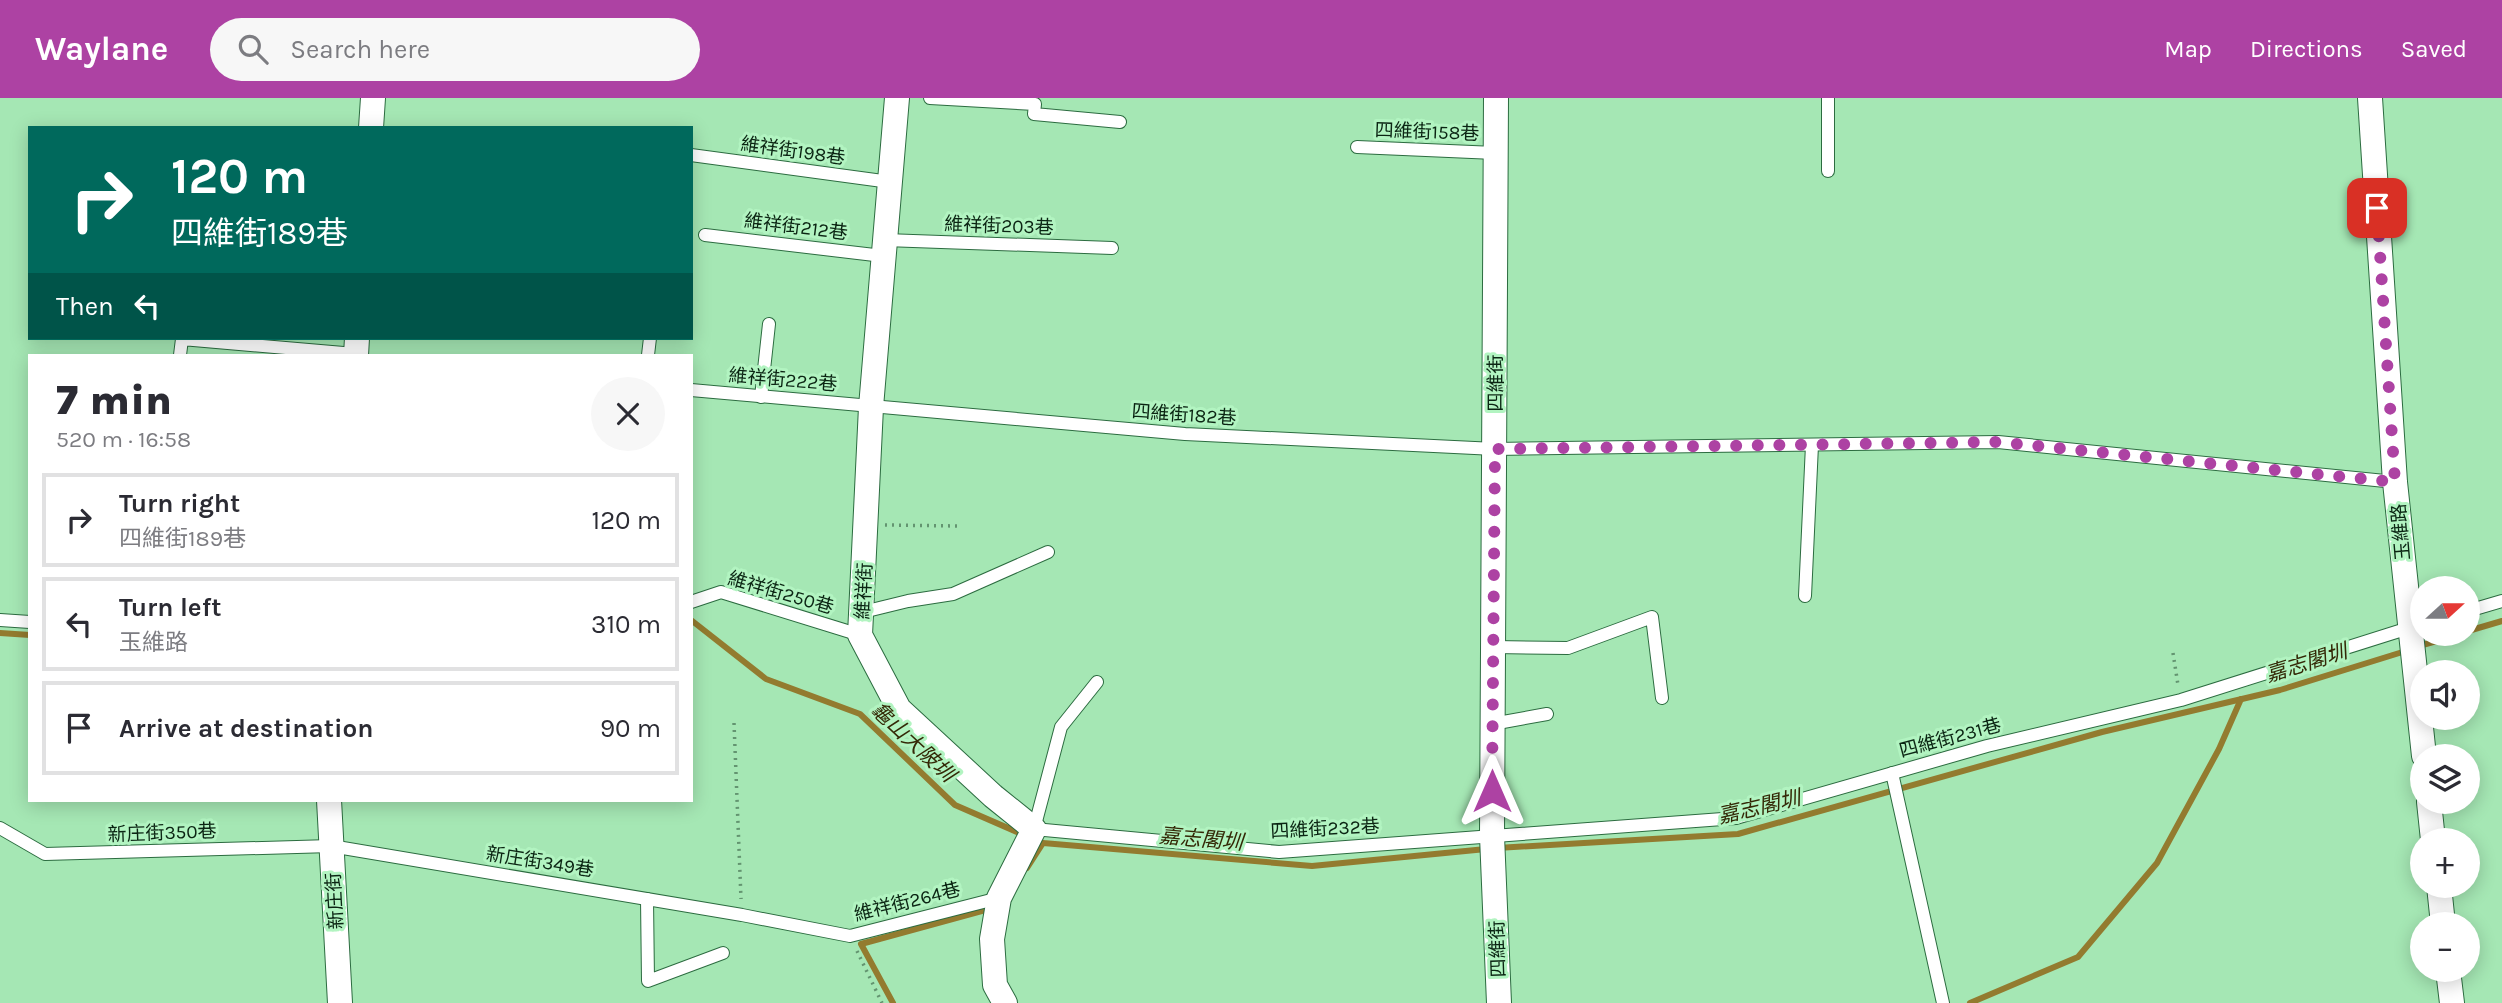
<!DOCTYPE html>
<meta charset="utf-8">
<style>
:root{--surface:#fff;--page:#f7f7f7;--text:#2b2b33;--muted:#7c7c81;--line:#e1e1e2;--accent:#ad42a3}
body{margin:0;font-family:Karla,"Noto Sans TC",sans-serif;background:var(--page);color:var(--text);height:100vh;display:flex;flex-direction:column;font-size:26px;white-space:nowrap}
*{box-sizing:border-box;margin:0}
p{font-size:23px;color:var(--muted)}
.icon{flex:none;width:38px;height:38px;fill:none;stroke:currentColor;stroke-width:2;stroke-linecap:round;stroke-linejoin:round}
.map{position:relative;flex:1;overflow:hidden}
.drawer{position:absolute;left:28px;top:256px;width:665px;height:448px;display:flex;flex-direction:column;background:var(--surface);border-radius:0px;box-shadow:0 4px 18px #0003}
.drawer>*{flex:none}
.top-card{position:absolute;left:28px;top:28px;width:665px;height:214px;border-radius:0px;box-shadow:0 4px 18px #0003;background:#00695c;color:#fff;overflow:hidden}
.needle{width:46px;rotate:69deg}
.controls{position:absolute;left:2410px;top:478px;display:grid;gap:14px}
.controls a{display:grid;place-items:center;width:70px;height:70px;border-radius:50%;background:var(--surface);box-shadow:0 4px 18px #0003;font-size:35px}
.pin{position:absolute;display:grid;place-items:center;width:60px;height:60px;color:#fff;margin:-30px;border-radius:14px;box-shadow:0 4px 10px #0006}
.me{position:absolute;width:77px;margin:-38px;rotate:0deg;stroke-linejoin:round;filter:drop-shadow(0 0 5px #0008)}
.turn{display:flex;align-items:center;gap:24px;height:147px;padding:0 28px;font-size:32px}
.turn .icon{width:91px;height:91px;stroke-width:2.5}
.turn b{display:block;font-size:49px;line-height:60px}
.then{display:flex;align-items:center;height:66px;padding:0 28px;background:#0003;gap:14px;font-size:26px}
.round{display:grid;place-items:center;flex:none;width:74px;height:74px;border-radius:37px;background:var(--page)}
.overview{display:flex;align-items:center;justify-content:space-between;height:119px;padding:0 28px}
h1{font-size:42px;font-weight:800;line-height:52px}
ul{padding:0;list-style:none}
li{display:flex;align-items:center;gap:21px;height:94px;margin:0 14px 10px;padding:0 14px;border:4px solid var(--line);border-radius:0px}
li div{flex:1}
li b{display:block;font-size:26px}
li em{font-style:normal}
header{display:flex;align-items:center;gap:42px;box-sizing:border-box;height:98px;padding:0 35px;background:var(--accent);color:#fff}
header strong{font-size:33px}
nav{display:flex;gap:38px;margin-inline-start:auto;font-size:24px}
.search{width:490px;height:63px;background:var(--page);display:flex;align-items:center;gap:18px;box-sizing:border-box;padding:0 24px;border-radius:38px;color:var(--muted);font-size:26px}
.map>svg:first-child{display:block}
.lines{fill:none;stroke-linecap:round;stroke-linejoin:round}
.stream{stroke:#937b2f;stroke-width:6}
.lane-casing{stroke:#2c6c40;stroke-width:14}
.street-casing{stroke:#2c6c40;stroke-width:26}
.path{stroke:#639470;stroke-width:3.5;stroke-dasharray:2 5;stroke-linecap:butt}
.lane{stroke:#fff;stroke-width:12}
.street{stroke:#fff;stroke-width:24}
.route{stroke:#ad42a3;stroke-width:12;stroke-dasharray:0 21.6}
.labels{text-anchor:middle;stroke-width:6;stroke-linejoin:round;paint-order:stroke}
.street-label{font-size:19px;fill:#0b2513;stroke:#b2f4c1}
.water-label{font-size:21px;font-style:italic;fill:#342907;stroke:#b2f4c1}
</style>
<header>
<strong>Waylane</strong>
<div class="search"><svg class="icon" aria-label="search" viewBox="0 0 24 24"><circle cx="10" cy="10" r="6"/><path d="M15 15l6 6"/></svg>Search here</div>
<nav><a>Map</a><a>Directions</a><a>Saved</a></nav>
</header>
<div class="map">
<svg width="2502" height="905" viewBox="0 0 2502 905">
<rect width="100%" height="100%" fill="#a5e7b4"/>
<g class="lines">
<g class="stream">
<polyline points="691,522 766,581 860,616 955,707 1024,737"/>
<polyline points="2468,533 2502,523"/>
<polyline points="0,535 30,537"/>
<polyline points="2419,548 2461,536"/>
<polyline points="1034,741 1043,745 1312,768 1486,751"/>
<polyline points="1497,750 1738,736 2102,634 2280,592 2409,552"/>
<polyline points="1027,770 1043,745"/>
<polyline points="893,905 861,846 989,811"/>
<polyline points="1970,905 2078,859 2157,765 2219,651 2241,601"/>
</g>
<defs>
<g id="lane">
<polyline points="930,0 1035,6 1034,16 1120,24"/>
<polyline points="1357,49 1495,55"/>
<polyline points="691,57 890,84"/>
<polyline points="1828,73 1828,0"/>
<polyline points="705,137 883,158"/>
<polyline points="885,142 1112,150"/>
<polyline points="180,257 182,241 355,256"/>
<polyline points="648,257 650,240"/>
<polyline points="691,292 1185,336 1495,351 1998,344 2395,384"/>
<polyline points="761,299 769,226"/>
<polyline points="1805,498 1812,347"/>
<polyline points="691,504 721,494 860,537"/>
<polyline points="2468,513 2502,503"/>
<polyline points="863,514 908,503 953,496 1048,454"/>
<polyline points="0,522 30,524"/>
<polyline points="1494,549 1568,550 1652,519 1662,600"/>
<polyline points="1097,584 1061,629 1034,731 1279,754 1736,720 1987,648 2181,602 2412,529"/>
<polyline points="1492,626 1547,616"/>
<polyline points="1892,675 1943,905"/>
<polyline points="0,730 45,756 331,748 742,817 850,838 999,800"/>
<polyline points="647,801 648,883 723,855"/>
</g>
<g id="street">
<polyline points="897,0 871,309 860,537 899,611 993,698 1034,731 999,800 992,841 995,887 1005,905"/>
<polyline points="1496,0 1492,738 1499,905"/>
<polyline points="2370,0 2395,384 2424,658"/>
<polyline points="371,30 373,0"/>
<polyline points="356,257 357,240"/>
<polyline points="329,702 340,905"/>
<polyline points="2429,704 2433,742"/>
<polyline points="2439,788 2443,826"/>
<polyline points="2448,872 2452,905"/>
</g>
</defs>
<use href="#lane" class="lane-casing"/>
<use href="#street" class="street-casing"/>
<g class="path">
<polyline points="885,427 959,428"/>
<polyline points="2173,555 2178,587"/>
<polyline points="734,625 741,801"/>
<polyline points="857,853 882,905"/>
</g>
<use href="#lane" class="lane"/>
<use href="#street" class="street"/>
</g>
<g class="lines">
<polyline class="route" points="1492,693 1495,351 1998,344 2395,384 2377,110"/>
</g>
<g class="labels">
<g class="street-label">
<text transform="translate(1427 33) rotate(2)" y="7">四維街158巷</text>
<text transform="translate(793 52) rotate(8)" y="7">維祥街198巷</text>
<text transform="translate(999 127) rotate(2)" y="7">維祥街203巷</text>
<text transform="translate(796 128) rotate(7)" y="7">維祥街212巷</text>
<text transform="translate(783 281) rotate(5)" y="7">維祥街222巷</text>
<text transform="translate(1495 285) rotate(-90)" y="7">四維街</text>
<text transform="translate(1184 316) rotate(4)" y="7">四維街182巷</text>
<text transform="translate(2400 434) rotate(-95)" y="7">玉維路</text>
<text transform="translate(863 493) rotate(-87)" y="7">維祥街</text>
<text transform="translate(781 494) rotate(16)" y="7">維祥街250巷</text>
<text transform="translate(1950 639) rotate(-15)" y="7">四維街231巷</text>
<text transform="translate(1325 730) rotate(-3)" y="7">四維街232巷</text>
<text transform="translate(162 734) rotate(-2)" y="7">新庄街350巷</text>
<text transform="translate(540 763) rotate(9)" y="7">新庄街349巷</text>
<text transform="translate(334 803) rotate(-93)" y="7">新庄街</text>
<text transform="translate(907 803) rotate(-14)" y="7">維祥街264巷</text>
<text transform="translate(1497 851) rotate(-92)" y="7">四維街</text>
</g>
<g class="water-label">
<text transform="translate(2306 565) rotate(-17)" y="7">嘉志閣圳</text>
<text transform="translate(913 644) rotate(43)" y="7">龜山大陂圳</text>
<text transform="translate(1759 709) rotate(-13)" y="7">嘉志閣圳</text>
<text transform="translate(1201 741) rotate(5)" y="7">嘉志閣圳</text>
</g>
</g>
</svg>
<div class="controls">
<a><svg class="needle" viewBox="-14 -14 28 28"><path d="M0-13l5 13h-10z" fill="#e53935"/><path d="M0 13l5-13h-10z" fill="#7c7c81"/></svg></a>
<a><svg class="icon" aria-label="sound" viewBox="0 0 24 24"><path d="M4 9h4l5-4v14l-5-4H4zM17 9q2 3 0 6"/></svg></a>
<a><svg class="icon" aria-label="layers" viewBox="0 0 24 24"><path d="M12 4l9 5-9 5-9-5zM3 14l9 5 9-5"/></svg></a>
<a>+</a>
<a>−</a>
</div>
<div class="pin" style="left:2377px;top:110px;background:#d93025"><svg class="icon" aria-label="arrive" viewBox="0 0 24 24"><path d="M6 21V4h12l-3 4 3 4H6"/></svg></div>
<svg class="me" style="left:1492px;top:693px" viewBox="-20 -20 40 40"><path d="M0-17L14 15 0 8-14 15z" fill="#ad42a3" stroke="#fff" stroke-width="4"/></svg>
<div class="top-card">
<div class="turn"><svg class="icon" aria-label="right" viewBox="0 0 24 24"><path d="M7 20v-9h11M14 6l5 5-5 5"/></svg><div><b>120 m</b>四維街189巷</div></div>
<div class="then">Then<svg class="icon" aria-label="left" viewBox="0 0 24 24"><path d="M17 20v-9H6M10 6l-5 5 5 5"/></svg></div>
</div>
<section class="drawer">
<div class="overview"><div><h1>7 min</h1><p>520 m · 16:58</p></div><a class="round"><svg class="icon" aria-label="close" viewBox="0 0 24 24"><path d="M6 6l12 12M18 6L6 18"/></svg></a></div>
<ul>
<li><svg class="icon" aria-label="right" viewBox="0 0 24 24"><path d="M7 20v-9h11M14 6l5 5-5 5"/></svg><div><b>Turn right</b><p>四維街189巷</p></div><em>120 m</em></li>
<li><svg class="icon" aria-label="left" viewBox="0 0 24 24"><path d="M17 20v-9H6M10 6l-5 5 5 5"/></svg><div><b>Turn left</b><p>玉維路</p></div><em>310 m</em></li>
<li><svg class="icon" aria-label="arrive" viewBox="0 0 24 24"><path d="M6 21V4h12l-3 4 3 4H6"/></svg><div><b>Arrive at destination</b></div><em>90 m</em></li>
</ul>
</section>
</div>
